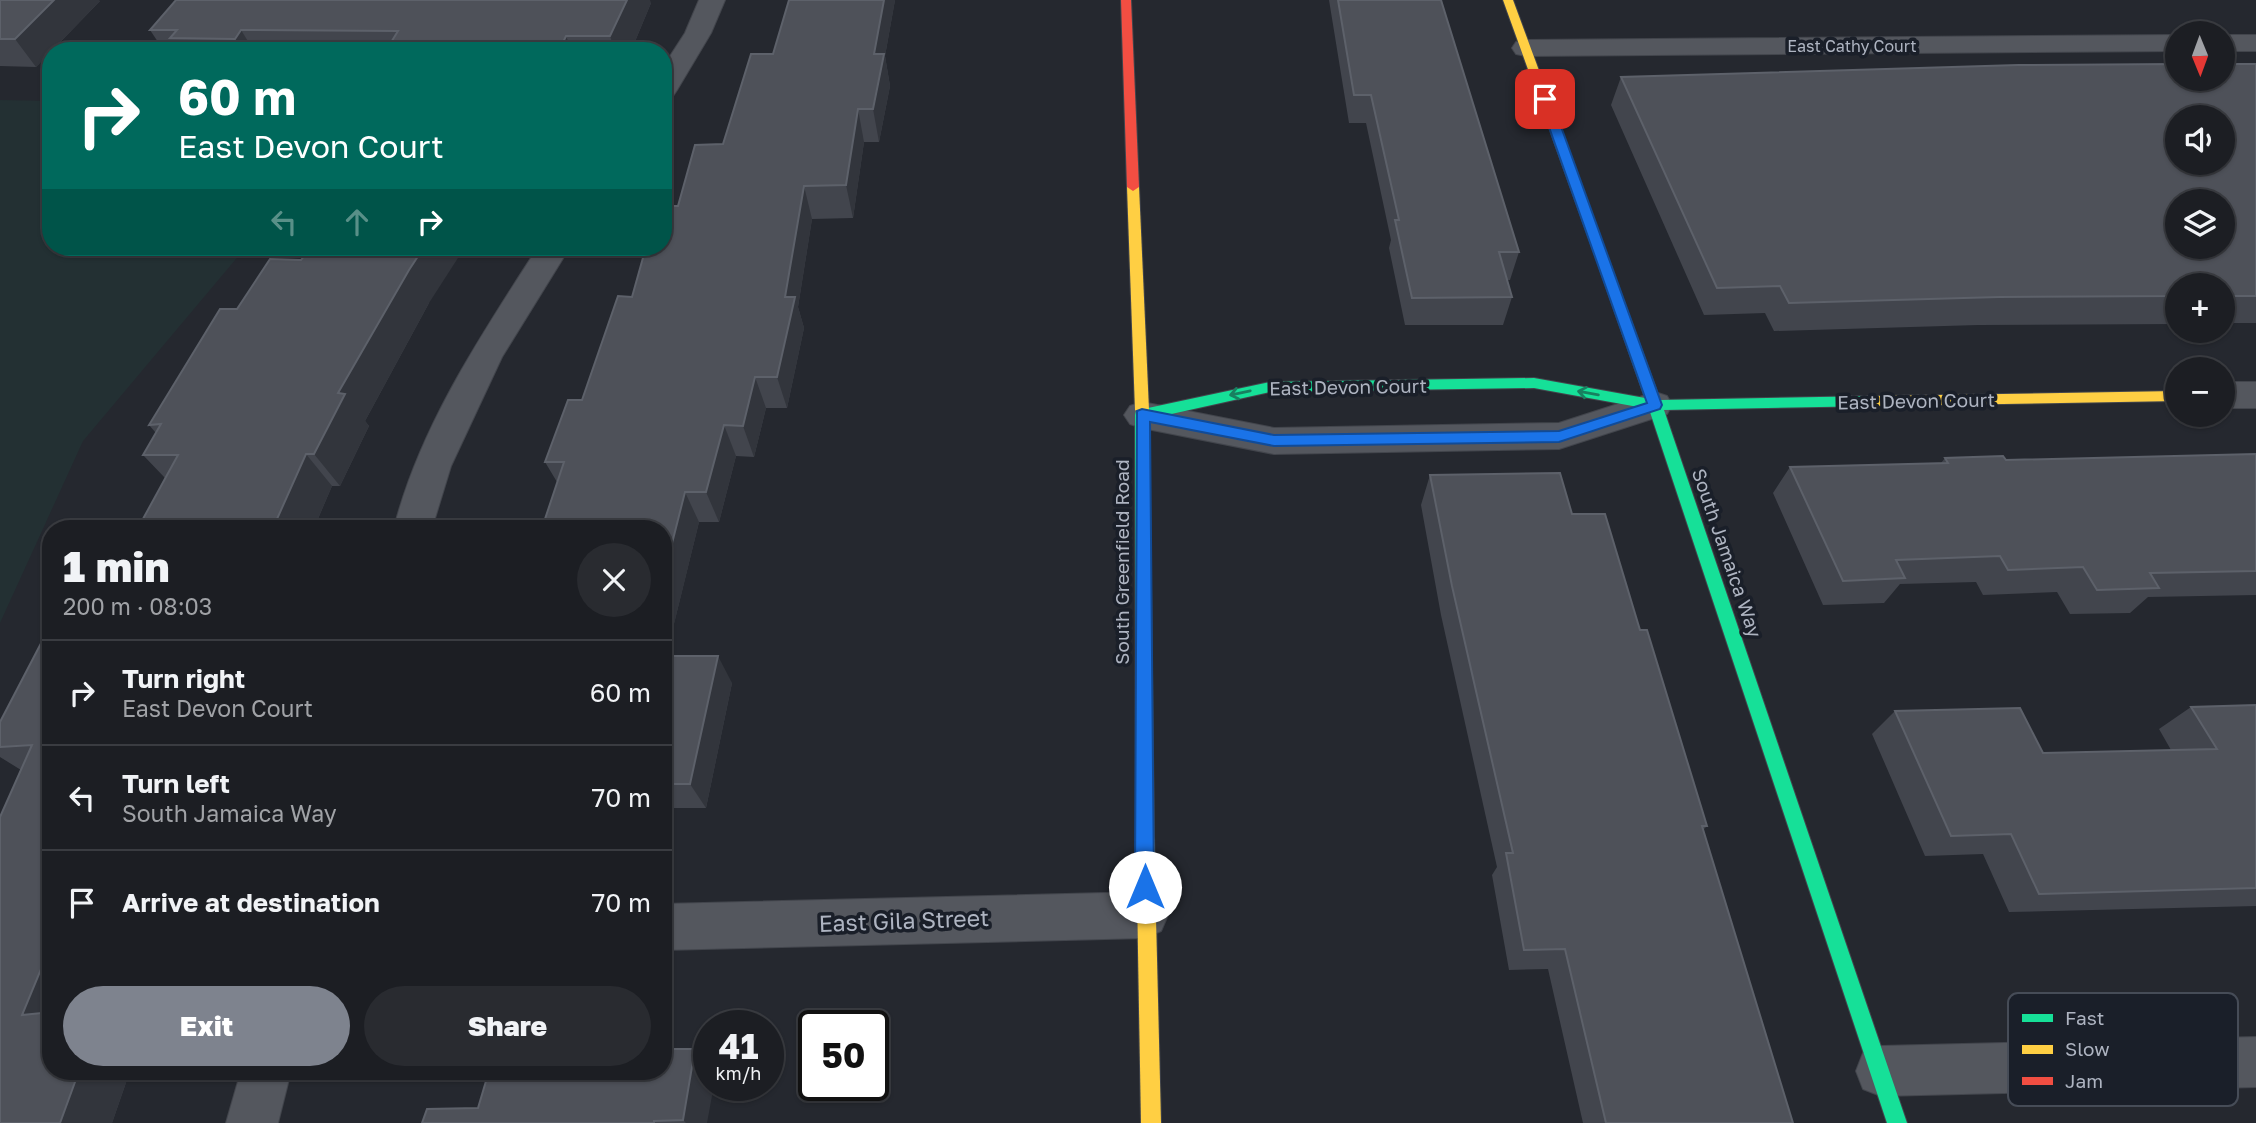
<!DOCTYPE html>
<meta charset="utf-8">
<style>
:root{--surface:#1c1e23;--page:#292b30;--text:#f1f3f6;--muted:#a0a2a6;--line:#3a3c41;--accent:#7e838e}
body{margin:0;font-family:"Golos Text",sans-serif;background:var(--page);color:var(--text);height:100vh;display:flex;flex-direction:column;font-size:26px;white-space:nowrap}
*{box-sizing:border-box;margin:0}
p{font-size:23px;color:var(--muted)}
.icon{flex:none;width:38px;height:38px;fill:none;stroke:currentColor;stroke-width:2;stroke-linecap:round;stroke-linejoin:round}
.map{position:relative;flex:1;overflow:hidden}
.side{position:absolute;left:42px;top:520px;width:630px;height:560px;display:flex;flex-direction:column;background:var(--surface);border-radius:28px;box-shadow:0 2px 5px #0004,0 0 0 2px var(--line)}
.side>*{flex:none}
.top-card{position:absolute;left:42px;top:42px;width:630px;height:214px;border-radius:28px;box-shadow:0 2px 5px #0004,0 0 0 2px var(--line);background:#00695c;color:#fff;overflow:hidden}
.needle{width:46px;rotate:179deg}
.controls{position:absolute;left:2165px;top:21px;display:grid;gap:14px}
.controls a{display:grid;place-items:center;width:70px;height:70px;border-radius:50%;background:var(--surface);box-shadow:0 2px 5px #0004,0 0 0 2px var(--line);font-size:35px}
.speed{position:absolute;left:693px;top:1010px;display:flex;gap:14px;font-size:35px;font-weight:700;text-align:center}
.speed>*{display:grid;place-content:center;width:91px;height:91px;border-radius:50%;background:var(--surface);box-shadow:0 2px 5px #0004,0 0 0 2px var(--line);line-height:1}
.speed small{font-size:18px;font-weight:400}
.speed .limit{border:4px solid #111;border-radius:10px;background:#fff;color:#111}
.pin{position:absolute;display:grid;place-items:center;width:60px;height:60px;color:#fff;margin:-30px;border-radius:14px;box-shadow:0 4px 10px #0006}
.me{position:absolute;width:77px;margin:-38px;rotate:0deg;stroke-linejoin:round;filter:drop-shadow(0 0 5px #0008)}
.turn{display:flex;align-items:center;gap:24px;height:147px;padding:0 21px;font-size:32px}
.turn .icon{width:91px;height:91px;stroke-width:2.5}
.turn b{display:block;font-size:49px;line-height:60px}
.lanes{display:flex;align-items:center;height:66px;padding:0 21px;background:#0003;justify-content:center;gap:35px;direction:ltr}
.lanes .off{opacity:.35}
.round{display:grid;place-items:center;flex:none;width:74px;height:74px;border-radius:37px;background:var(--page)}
.headline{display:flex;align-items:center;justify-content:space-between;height:119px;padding:0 21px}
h1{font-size:42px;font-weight:800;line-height:52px}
.button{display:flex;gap:14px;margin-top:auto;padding:14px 21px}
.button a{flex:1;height:80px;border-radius:42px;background:var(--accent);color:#fff;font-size:28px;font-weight:800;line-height:80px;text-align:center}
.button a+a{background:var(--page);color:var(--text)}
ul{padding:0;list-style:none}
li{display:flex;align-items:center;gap:21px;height:105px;padding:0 21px;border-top:2px solid var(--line)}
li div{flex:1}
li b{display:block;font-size:26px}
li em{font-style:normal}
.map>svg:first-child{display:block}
.green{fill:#233033}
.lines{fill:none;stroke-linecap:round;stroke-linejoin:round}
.street-casing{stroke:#42454c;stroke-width:2}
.fast-casing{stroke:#42454c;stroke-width:2}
.slow-casing{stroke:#42454c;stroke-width:2}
.jam-casing{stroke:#42454c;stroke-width:2}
.street{fill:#54575e;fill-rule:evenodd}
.fast{fill:#16e098;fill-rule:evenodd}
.slow{fill:#ffcf43;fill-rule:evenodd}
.jam{fill:#f24e42;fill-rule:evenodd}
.wall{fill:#42454d}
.shaded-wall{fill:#32353c}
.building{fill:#4e5159;stroke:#5d616a;stroke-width:2;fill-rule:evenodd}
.oneway{stroke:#188060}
.route{fill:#1a73e8;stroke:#114b97;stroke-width:2}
.labels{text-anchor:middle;stroke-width:7;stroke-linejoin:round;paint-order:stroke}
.far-street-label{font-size:16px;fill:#aeb4c1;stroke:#1a1f29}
.street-label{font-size:19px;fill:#aeb4c1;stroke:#1a1f29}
.near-street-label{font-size:23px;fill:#aeb4c1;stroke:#1a1f29}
.key{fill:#1a1f29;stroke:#464c57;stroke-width:2}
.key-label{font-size:19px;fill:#aeb4c1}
</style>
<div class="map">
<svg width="2256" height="1123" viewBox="0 0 2256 1123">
<rect width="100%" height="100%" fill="#25282f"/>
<polygon class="green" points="0,100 51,101 51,247 246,247 83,441 0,623"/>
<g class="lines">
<defs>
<g id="street">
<polygon points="699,0 725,0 711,33 677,90 673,96 663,98 663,67 685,33"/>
<polygon points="2177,35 2177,51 1526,56 1516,54 1512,48 1516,42 1526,40"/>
<rect x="2222" y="35" width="34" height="16"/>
<path d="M 538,247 L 570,247 L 502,357 L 451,466 L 432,528 L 394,528 C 420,426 482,334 538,247 Z"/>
<rect x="2222" y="382" width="34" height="26"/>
<polygon points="1655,392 1667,396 1672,405 1667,414 1559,449 1274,454 1142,428 1130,424 1124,415 1130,406 1142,402 1274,428 1559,423"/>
<polygon points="1145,892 1161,899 1168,915 1161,931 1145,938 663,950 663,904"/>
<polygon points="2256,1037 2256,1087 1881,1096 1863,1089 1856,1071 1863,1053 1881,1046"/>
<polygon points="241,1071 291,1071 278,1123 226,1123"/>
</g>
<polygon id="fast" points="1602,254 1608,258 1660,400 1876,396 1883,401 1876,406 1664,410 1907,1123 1887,1123 1649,409 1534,388 1270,392 1149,419 1154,836 1151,842 1145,845 1139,842 1136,836 1135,415 1137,406 1142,405 1148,408 1270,382 1534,378 1645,398 1596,258"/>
<g id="slow">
<polygon points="1503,0 1513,0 1608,258 1607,261 1597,261 1596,258"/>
<polygon points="1133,183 1139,187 1149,410 1142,415 1135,410 1127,187"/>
<polygon points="2177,391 2177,401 1876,406 1869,401 1876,396"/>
<polygon points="1145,827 1151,830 1154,836 1161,1123 1141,1123 1136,836 1139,830"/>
</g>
<polygon id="jam" points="1121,0 1131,0 1139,187 1133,191 1127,187"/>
</defs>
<use href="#street" class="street-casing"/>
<use href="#fast" class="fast-casing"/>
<use href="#slow" class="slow-casing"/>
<use href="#jam" class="jam-casing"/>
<use href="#street" class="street"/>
<use href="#fast" class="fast"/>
<use href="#slow" class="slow"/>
<use href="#jam" class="jam"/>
</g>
<g class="wall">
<polygon points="0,0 100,1 36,67 0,66"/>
<polygon points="789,0 895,0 885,56 890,86 879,142 864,142 853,218 812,219 798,307 804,328 787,408 766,408 754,457 736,456 719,522 699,522 666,656 732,683 706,808 663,808 663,528 557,482 545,462 582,400 678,206 723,144 773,54"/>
<polygon points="1329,0 1441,0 1519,252 1510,280 1507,280 1512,297 1503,325 1405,325 1389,248 1391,240 1366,123 1349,123"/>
<polygon points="651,3 631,51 164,51 150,30"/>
<polygon points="2256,64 2256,323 2222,323 2222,285 2177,285 2177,324 1978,325 1774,331 1765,313 1704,315 1611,105 1621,77"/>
<polygon points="301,260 429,303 365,421 369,426 340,486 332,486 314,528 138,528 165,478 143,455 156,433 149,425 237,309"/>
<polygon points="2256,454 2256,595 2148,597 2130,613 2070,614 2057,592 1983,595 1976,582 1900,584 1884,603 1823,605 1773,493 1790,467 1941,463 1945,458 2006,460"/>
<polygon points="1430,475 1572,514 1640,630 1707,826 1703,830 1793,1123 1583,1123 1548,969 1509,970 1492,875 1497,867 1441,615 1421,505"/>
<polygon points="51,626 51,1071 130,1071 112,1123 0,1123 21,770 0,757 0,722"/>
<polygon points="2256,705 2256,906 2009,912 1983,854 1925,856 1872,734 1895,711 2043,753 2171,750 2159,729 2191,707"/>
<polygon points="489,1071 707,1123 422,1123 478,1108"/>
</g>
<g class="shaded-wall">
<polygon points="54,0 99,0 100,1 36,67 15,39"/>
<polygon points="627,0 650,0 651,3 631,51 615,51 610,36"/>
<polygon points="884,0 895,0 885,56 890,86 879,142 873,109 874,54"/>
<polygon points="241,30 254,51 242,51 235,39"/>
<polygon points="566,36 572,51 559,51"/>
<polygon points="858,109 864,142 853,218 846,185"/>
<polygon points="804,186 812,219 798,307 804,328 787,408 777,377 785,297"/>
<polygon points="424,247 465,247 429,303 365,421 369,426 340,486 314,454 338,393 409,270"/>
<polygon points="755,377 766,408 754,457 743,426"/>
<polygon points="724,425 736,456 719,522 706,492"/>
<polygon points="306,454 332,486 314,528 273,528"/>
<polygon points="685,492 699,522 663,669 663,579"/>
<polygon points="718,656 732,683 706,808 690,784"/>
<polygon points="51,945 51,1027 22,1015"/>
<polygon points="695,1049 709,1062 709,1085 714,1085 707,1123 686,1123 683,1120"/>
<polygon points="79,1071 130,1071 112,1123 60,1123"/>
</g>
<g class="building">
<polygon points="0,0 54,0 15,39 0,39"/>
<polygon points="176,0 627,0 610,36 566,36 559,51 420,51 424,45 390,44 398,31 241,30 235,39 170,38 177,30 150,30"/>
<polygon points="789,0 884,0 874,54 884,54 873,109 858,109 846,185 804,186 785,297 795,297 777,377 755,377 743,426 724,425 706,492 685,492 663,579 663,528 542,528 564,462 545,462 568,400 582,400 618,296 632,297 646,247 663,247 663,206 678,206 695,145 723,144 751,54 773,54"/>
<polygon points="1338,0 1441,0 1519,252 1499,252 1512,297 1412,298 1395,220 1399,220 1371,95 1354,95"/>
<path d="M 2177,64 L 2177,79 L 2222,79 L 2222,64 L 2256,64 L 2256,296 L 2222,296 L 2222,285 L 2177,285 L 2177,296 L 1999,297 L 1789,303 L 1780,286 L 1717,288 L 1621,77 L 2018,65 ZM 2177,117 L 2222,117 L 2222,163 L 2177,163 ZM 2177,201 L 2222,201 L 2222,247 L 2177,247 Z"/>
<polygon points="311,247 424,247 409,270 338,393 345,394 314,454 306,454 273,528 138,528 178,455 143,455 161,424 149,425 220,309 237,309 270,259 301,260"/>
<polygon points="2256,454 2256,571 2150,573 2159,588 2097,590 2083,567 2008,570 2000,556 1896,560 1905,578 1843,581 1790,467 1948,463 1945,458 2003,456 2006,460"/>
<polygon points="1560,473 1572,514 1605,514 1640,630 1647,630 1707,826 1702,826 1793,1123 1606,1123 1565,949 1524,950 1506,853 1513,853 1452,586 1430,475"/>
<polygon points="50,626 51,626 51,945 22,1015 51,1012 51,1071 79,1071 60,1123 0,1123 0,817 32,745 0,747 0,722"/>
<polygon points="663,656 718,656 690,784 663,784"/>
<polygon points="2256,705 2256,888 2039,894 2011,834 1951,836 1895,711 2020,708 2043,753 2217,749 2191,707"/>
<polygon points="663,1049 695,1049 683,1120 654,1121 654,1123 422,1123 427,1109 478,1108 489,1071 663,1071"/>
</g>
<defs><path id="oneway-shaft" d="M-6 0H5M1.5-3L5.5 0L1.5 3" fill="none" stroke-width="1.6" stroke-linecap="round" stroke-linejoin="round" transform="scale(1.75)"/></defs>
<g class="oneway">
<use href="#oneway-shaft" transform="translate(1240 393) rotate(168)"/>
<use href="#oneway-shaft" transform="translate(1588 393) rotate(-170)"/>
</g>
<polygon class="route" points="1545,96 1551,99 1662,405 1660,409 1559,442 1274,446 1150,422 1154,887 1152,893 1145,896 1138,893 1135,887 1137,411 1142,409 1274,435 1559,431 1647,403 1539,99"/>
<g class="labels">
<g class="far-street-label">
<text x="1852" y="52">East Cathy Court</text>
</g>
<g class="street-label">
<text transform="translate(1348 387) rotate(-1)" y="7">East Devon Court</text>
<text transform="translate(1916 401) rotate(-1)" y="7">East Devon Court</text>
<text transform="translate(1727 553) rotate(71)" y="7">South Jamaica Way</text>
<text transform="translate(1122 562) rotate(-90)" y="7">South Greenfield Road</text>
</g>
<g class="near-street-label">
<text transform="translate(904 921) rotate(-2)" y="8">East Gila Street</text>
</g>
</g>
<rect x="2008" y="993" width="230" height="113" rx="10" class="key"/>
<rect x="2022" y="1014" width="31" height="8" fill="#16e098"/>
<rect x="2022" y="1045" width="31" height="9" fill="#ffcf43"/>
<rect x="2022" y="1077" width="31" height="8" fill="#f24e42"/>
<g class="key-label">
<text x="2065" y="1025">Fast</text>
<text x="2065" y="1056">Slow</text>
<text x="2065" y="1088">Jam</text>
</g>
</svg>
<div class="controls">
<a><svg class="needle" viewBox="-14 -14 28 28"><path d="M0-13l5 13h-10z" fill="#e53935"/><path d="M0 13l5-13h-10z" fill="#a0a2a6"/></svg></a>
<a><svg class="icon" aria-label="sound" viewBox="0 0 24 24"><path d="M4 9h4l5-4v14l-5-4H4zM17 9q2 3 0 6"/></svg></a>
<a><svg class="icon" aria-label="layers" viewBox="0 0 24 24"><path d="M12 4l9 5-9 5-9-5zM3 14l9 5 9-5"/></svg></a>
<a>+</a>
<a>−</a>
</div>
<div class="speed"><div>41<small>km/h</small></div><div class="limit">50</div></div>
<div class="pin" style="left:1545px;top:99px;background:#d93025"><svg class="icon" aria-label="arrive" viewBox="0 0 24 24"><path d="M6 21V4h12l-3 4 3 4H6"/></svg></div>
<svg class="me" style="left:1145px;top:887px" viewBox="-20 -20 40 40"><circle r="19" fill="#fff"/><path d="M0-13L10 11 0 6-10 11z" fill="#1a73e8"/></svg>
<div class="top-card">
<div class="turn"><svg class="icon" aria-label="right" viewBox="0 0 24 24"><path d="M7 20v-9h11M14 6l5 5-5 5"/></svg><div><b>60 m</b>East Devon Court</div></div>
<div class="lanes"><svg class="icon off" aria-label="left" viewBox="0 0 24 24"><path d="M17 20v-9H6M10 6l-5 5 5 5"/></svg><svg class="icon off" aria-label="ahead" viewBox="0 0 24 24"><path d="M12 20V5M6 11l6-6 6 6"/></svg><svg class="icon" aria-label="right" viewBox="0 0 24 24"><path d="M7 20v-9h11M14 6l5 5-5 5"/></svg></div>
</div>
<section class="side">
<div class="headline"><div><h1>1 min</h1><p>200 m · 08:03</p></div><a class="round"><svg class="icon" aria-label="close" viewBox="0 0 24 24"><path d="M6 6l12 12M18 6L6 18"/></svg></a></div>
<ul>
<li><svg class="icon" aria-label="right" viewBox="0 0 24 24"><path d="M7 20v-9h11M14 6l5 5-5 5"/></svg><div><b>Turn right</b><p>East Devon Court</p></div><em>60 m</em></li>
<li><svg class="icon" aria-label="left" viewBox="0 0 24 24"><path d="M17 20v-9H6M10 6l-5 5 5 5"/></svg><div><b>Turn left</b><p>South Jamaica Way</p></div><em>70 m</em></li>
<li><svg class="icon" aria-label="arrive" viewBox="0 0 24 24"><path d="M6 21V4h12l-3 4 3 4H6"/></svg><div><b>Arrive at destination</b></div><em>70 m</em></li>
</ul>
<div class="button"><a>Exit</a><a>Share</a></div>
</section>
</div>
